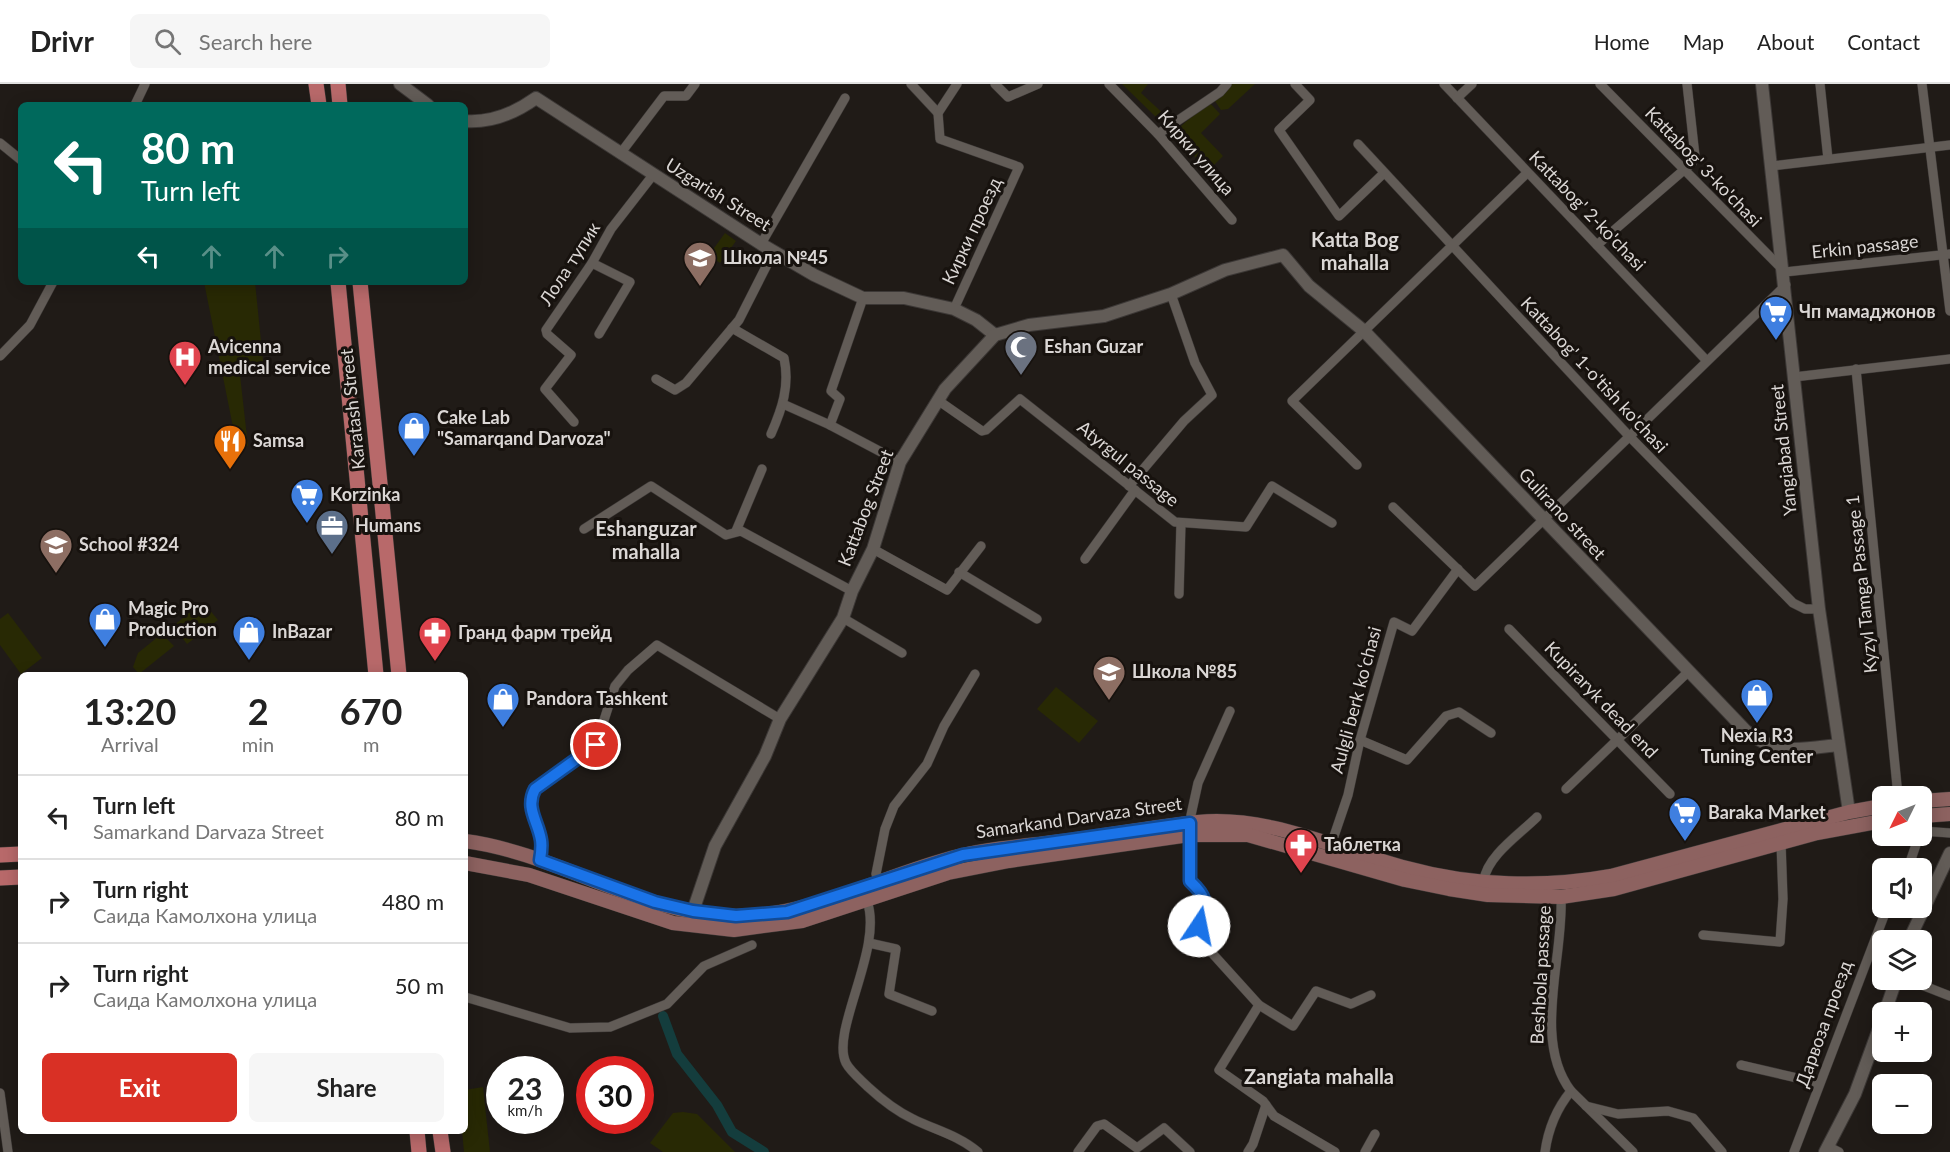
<!DOCTYPE html>
<meta charset="utf-8">
<style>
:root{--surface:#fff;--page:#f6f6f6;--text:#222;--muted:#767676;--line:#e0e0e0;--accent:#d93025}
body{margin:0;font-family:Lato,sans-serif;background:var(--page);color:var(--text);height:100vh;display:flex;flex-direction:column;font-size:22px;white-space:nowrap}
*{box-sizing:border-box;margin:0}
p{font-size:20px;color:var(--muted)}
.icon{flex:none;width:33px;height:33px;fill:none;stroke:currentColor;stroke-width:2;stroke-linecap:round;stroke-linejoin:round}
.map{position:relative;flex:1;overflow:hidden}
.sheet{position:absolute;left:18px;top:588px;width:450px;height:462px;display:flex;flex-direction:column;background:var(--surface);border-radius:9px;box-shadow:0 3px 15px #0003}
.sheet>*{flex:none}
.banner{position:absolute;left:18px;top:18px;width:450px;height:183px;border-radius:9px;box-shadow:0 3px 15px #0003;background:#00695c;color:#fff;overflow:hidden}
.needle{width:39px;rotate:227deg}
.buttons{position:absolute;left:1872px;top:702px;display:grid;gap:12px}
.buttons a{display:grid;place-items:center;width:60px;height:60px;border-radius:9px;background:var(--surface);box-shadow:0 3px 15px #0003;font-size:30px}
.speed{position:absolute;left:486px;top:972px;display:flex;gap:12px;font-size:30px;font-weight:700;text-align:center}
.speed>*{display:grid;place-content:center;width:78px;height:78px;border-radius:50%;background:var(--surface);box-shadow:0 3px 15px #0003;line-height:1}
.speed small{font-size:15px;font-weight:400}
.speed .limit{border:9px solid #d22;background:#fff;color:#111}
.pin{position:absolute;display:grid;place-items:center;width:51px;height:51px;color:#fff;margin:-26px;border:3px solid #fff;border-radius:50%;box-shadow:0 2px 6px #0007}
.me{position:absolute;width:66px;margin:-33px;rotate:11deg;stroke-linejoin:round;filter:drop-shadow(0 0 4px #0008)}
.turn{display:flex;align-items:center;gap:21px;height:126px;padding:0 24px;font-size:27px}
.turn .icon{width:78px;height:78px;stroke-width:2.5}
.turn b{display:block;font-size:42px;line-height:51px}
.lanes{display:flex;align-items:center;height:57px;padding:0 24px;background:#0003;justify-content:center;gap:30px;direction:ltr}
.lanes .off{opacity:.35}
.eta{display:flex;justify-content:space-evenly;align-items:center;height:102px;text-align:center}
.eta b{font-size:36px;font-weight:700;line-height:42px}
.button{display:flex;gap:12px;margin-top:auto;padding:12px 24px}
.button a{flex:1;height:69px;border-radius:9px;background:var(--accent);color:#fff;font-size:24px;font-weight:700;line-height:69px;text-align:center}
.button a+a{background:var(--page);color:var(--text)}
ul{padding:0;list-style:none}
li{display:flex;align-items:center;gap:18px;height:84px;padding:0 24px;border-top:2px solid var(--line)}
li div{flex:1}
li b{display:block;font-size:22px}
li em{font-style:normal}
header{display:flex;align-items:center;gap:36px;box-sizing:border-box;height:84px;padding:0 30px;background:var(--surface);border-bottom:2px solid var(--line)}
header strong{font-size:28px}
nav{display:flex;gap:33px;margin-inline-start:auto;font-size:21px}
.search{width:420px;height:54px;background:var(--page);display:flex;align-items:center;gap:15px;box-sizing:border-box;padding:0 21px;border-radius:9px;color:var(--muted);font-size:22px}
.map>svg:first-child{display:block}
.green{fill:#282904}
.lines{fill:none;stroke-linecap:round;stroke-linejoin:round}
.canal{stroke:#143d3d;stroke-width:10}
.minor-casing{stroke:#3c3836;stroke-width:10}
.tertiary-casing{stroke:#3c3836;stroke-width:14}
.secondary-casing{stroke:#3c3836;stroke-width:15}
.primary-casing{stroke:#3c3836;stroke-width:16}
.minor{stroke:#625c57;stroke-width:9}
.tertiary{stroke:#625c57;stroke-width:12}
.secondary{stroke:#8d6260;stroke-width:14}
.primary{stroke:#b8696a;stroke-width:15}
.route-casing{stroke:#114b97;stroke-width:15}
.route{stroke:#1a73e8;stroke-width:10}
.labels{text-anchor:middle;stroke-width:6;stroke-linejoin:round;paint-order:stroke}
.street-label{font-size:18px;fill:#dbd7d5;stroke:#17120e}
.poi-label{font-size:18px;font-weight:bold;fill:#dbd7d5;stroke:#17120e;text-anchor:start}
.neighbourhood-label{font-size:20px;font-weight:bold;fill:#dbd7d5;stroke:#17120e}
</style>
<header>
<strong>Drivr</strong>
<div class="search"><svg class="icon" aria-label="search" viewBox="0 0 24 24"><circle cx="10" cy="10" r="6"/><path d="M15 15l6 6"/></svg>Search here</div>
<nav><a>Home</a><a>Map</a><a>About</a><a>Contact</a></nav>
</header>
<div class="map">
<svg width="1950" height="1068" viewBox="0 0 1950 1068">
<rect width="100%" height="100%" fill="#201b17"/>
<g class="green">
<polygon points="1122,0 1148,0 1141,9 1168,34 1157,34"/>
<polygon points="1232,0 1255,0 1228,25 1221,26 1215,17"/>
<polygon points="1209,18 1220,30 1201,49 1223,72 1208,87 1173,49"/>
<polygon points="725,149 736,157 720,179 709,171"/>
<polygon points="204,198 255,198 264,287 240,291 248,362 237,363"/>
<polygon points="203,518 218,536 187,560 173,542"/>
<polygon points="8,529 42,574 21,590 0,561 0,535"/>
<polygon points="159,552 165,553 174,562 139,590 133,583 138,569"/>
<polygon points="1056,603 1098,637 1079,659 1037,625"/>
<polygon points="483,1003 490,1068 464,1068 462,1047 465,1047 465,1006"/>
<polygon points="683,1028 697,1030 735,1068 663,1068 650,1059 673,1029"/>
</g>
<g class="lines">
<polyline class="canal" points="663,932 677,970 717,1021 732,1048 764,1068"/>
<defs>
<g id="minor">
<polyline points="911,0 938,29"/>
<polyline points="995,0 1008,13 1038,0"/>
<polyline points="1109,0 1158,50 1232,136"/>
<polyline points="1295,0 1310,16 1279,46 1339,132 1384,89"/>
<polyline points="1444,0 1706,276"/>
<polyline points="1600,0 1785,188 1950,170"/>
<polyline points="1820,0 1828,75"/>
<polyline points="1922,0 1950,227"/>
<polyline points="1457,14 1472,0"/>
<polyline points="135,21 145,0"/>
<polyline points="1158,50 1220,8 1227,0"/>
<polyline points="0,59 21,76"/>
<polyline points="1358,60 1629,352 1793,519 1805,525 1819,525"/>
<polyline points="620,70 664,12 686,12 695,0"/>
<polyline points="1772,82 1950,61"/>
<polyline points="761,160 845,14"/>
<polyline points="1597,161 1692,79 1695,72 1687,0"/>
<polyline points="592,179 630,198 599,250"/>
<polyline points="954,225 1019,83 940,55 938,29 957,0"/>
<path d="M 732,244 L 784,274 C 790,302 782,325 771,350"/>
<polyline points="0,272 30,241 53,198"/>
<polyline points="1856,285 1898,712"/>
<polyline points="1794,293 1950,275"/>
<polyline points="656,295 675,306 686,299 739,236 774,167"/>
<polyline points="939,317 982,347 986,346 1020,315 1175,438 1246,443 1272,402 1332,439"/>
<polyline points="783,320 830,341 900,378"/>
<polyline points="574,338 545,305 571,271 547,250 546,246 592,179 611,145 653,91"/>
<polyline points="830,341 840,315 831,307 863,214"/>
<polyline points="1357,381 1292,317 1527,89"/>
<polyline points="1129,402 1184,337 1212,311 1195,279 1171,210"/>
<polyline points="1393,423 1475,502 1786,201"/>
<polyline points="584,445 651,402 726,451 741,447 852,507"/>
<polyline points="736,447 762,385"/>
<polyline points="873,465 947,506 981,462"/>
<polyline points="1085,475 1135,406"/>
<polyline points="959,488 1037,535"/>
<polyline points="1179,510 1181,439"/>
<polyline points="843,534 902,569"/>
<polyline points="1509,545 1670,710"/>
<polyline points="1230,627 1198,699 1191,731 1189,788 1190,797 1205,814 1206,824 1199,842 1202,858 1259,921 1293,942 1316,907 1351,920 1371,911"/>
<polyline points="1360,656 1407,676 1446,632 1459,628 1491,649"/>
<polyline points="1566,705 1688,588"/>
<polyline points="1922,747 1950,749"/>
<polyline points="1331,761 1348,711 1360,656 1394,538 1412,547 1458,485"/>
<polyline points="540,776 541,757 530,722 535,705 596,661 615,602 628,586 657,561 780,635"/>
<polyline points="1908,784 1919,752"/>
<path d="M 1484,796 C 1487,772 1520,750 1537,733"/>
<polyline points="880,798 876,790 885,745 894,722 927,680 944,642 975,590"/>
<path d="M 867,817 C 884,864 830,947 846,979 C 850,987 861,996 868,1003 C 881,1015 896,1027 913,1035 C 935,1046 958,1051 978,1068"/>
<polyline points="1703,851 1780,858 1783,815 1781,759"/>
<polyline points="869,859 896,865 889,910 932,927"/>
<polyline points="1909,896 1950,912"/>
<polyline points="465,913 570,944 610,943 667,920 704,882 752,861"/>
<polyline points="1259,921 1219,986 1263,1017 1274,1032 1335,1068"/>
<polyline points="1741,981 1819,999"/>
<polyline points="1571,1007 1633,1068"/>
<polyline points="0,1009 8,1068"/>
<polyline points="1586,1022 1618,1030 1668,1027 1693,1034 1722,1068"/>
<polyline points="1827,1062 1839,1068"/>
<polyline points="1078,1068 1097,1042 1104,1040 1137,1064 1164,1044 1190,1068"/>
<polyline points="1248,1068 1253,1060 1266,1021"/>
<polyline points="1365,1068 1375,1050"/>
<path d="M 1545,1068 C 1548,1046 1557,1024 1571,1007 C 1532,956 1564,873 1561,813"/>
<polyline points="1794,1068 1887,824"/>
</g>
<g id="tertiary">
<polyline points="400,0 428,21"/>
<polyline points="1762,0 1819,525 1849,728"/>
<path d="M 465,37 C 491,39 515,29 536,14 L 761,160 L 814,191 L 863,214 L 904,214 L 954,225 L 976,236 L 995,251"/>
<path d="M 693,827 L 715,762 L 765,672 L 780,635 L 843,534 L 852,507 L 873,465 L 900,378 L 945,305 L 995,251 L 1029,241 L 1104,232 L 1171,210 L 1225,186 L 1283,171 L 1309,202 L 1364,247 L 1746,647 C 1777,672 1801,665 1838,661"/>
<polyline points="1909,856 1950,769"/>
<polyline points="1885,928 1896,896"/>
<polyline points="1825,1068 1855,1010 1882,936"/>
</g>
<g id="secondary">
<polyline points="1922,717 1950,715"/>
<polyline points="1922,732 1950,730"/>
<path d="M 465,757 C 558,769 641,832 736,832 C 815,832 884,790 959,772 C 993,763 1028,762 1063,757 C 1108,751 1153,743 1198,738 C 1270,731 1338,766 1407,784 C 1472,802 1545,804 1611,792 L 1849,728 L 1882,722"/>
<polyline points="465,779 529,791 673,839 734,846 802,837 948,789 1009,777 1189,751 1248,751 1405,796 1449,805 1488,811 1561,813 1614,805 1817,749 1882,737"/>
</g>
<g id="primary">
<polyline points="316,0 319,21"/>
<polyline points="338,0 340,21"/>
<polyline points="338,198 376,591"/>
<polyline points="360,198 399,591"/>
<polyline points="0,771 21,770"/>
<polyline points="0,794 21,793"/>
<polyline points="417,1047 419,1068"/>
<polyline points="440,1047 443,1068"/>
</g>
</defs>
<use href="#minor" class="minor-casing"/>
<use href="#tertiary" class="tertiary-casing"/>
<use href="#secondary" class="secondary-casing"/>
<use href="#primary" class="primary-casing"/>
<use href="#minor" class="minor"/>
<use href="#tertiary" class="tertiary"/>
<use href="#secondary" class="secondary"/>
<use href="#primary" class="primary"/>
</g>
<g class="lines">
<defs>
<path id="route" d="M 596,661 L 535,705 C 525,724 538,737 541,756 C 542,762 541,770 540,776 L 655,818 L 693,827 L 736,832 L 787,828 L 963,771 L 1190,739 L 1190,797 C 1210,816 1205,819 1199,842"/>
</defs>
<use href="#route" class="route-casing"/>
<use href="#route" class="route"/>
</g>
<defs>
<symbol id="school-pin" viewBox="-11 -11 22 30"><path d="M0 17L-7.5 6A9.5 9.5 0 1 1 7.5 6Z" fill="#8d6e63" stroke="#17120e"/><path d="M0-5L7-2L0 1L-7-2ZM-4 1L0 2.5L4 1V4Q0 6-4 4Z" fill="#fff"/></symbol>
<symbol id="supermarket-pin" viewBox="-11 -11 22 30"><path d="M0 17L-7.5 6A9.5 9.5 0 1 1 7.5 6Z" fill="#3f7fe0" stroke="#17120e"/><path d="M-6-5.5h2.5l.6 2H6L4.5 2H-2.5L-4.4-4H-6ZM-1.5 3.2a1.3 1.3 0 1 0 .1 0ZM3 3.2a1.3 1.3 0 1 0 .1 0Z" fill="#fff"/></symbol>
<symbol id="mosque-pin" viewBox="-11 -11 22 30"><path d="M0 17L-7.5 6A9.5 9.5 0 1 1 7.5 6Z" fill="#6b7280" stroke="#17120e"/><path d="M3.5-4.9A6 6 0 1 0 3.5 4.9A5 5 0 1 1 3.5-4.9Z" fill="#fff"/></symbol>
<symbol id="hospital-pin" viewBox="-11 -11 22 30"><path d="M0 17L-7.5 6A9.5 9.5 0 1 1 7.5 6Z" fill="#e0444e" stroke="#17120e"/><path d="M-5-5h3v3.5h4V-5h3V5h-3V1.5h-4V5h-3Z" fill="#fff"/></symbol>
<symbol id="shop-pin" viewBox="-11 -11 22 30"><path d="M0 17L-7.5 6A9.5 9.5 0 1 1 7.5 6Z" fill="#3f7fe0" stroke="#17120e"/><path d="M-5-2.5h2.3a2.7 3.5 0 0 1 5.4 0H5L5.5 6h-11ZM-1.5-2.5h3a1.5 2.3 0 0 0-3 0Z" fill="#fff"/></symbol>
<symbol id="restaurant-pin" viewBox="-11 -11 22 30"><path d="M0 17L-7.5 6A9.5 9.5 0 1 1 7.5 6Z" fill="#e8710a" stroke="#17120e"/><path d="M-5-6h1v4h1v-4h1v4h1v-4h1v5L-1.5 .5V6h-2V.5L-5-1ZM5-6V6H3V1.5H1.5Q1.5-4 5-6Z" fill="#fff"/></symbol>
<symbol id="office-pin" viewBox="-11 -11 22 30"><path d="M0 17L-7.5 6A9.5 9.5 0 1 1 7.5 6Z" fill="#5c6f8a" stroke="#17120e"/><path d="M-6-3h4V-5.5h4V-3h4V5H-6ZM-1-4.5V-3h2v-1.5ZM-6 0V1H6V0Z" fill="#fff"/></symbol>
<symbol id="pharmacy-pin" viewBox="-11 -11 22 30"><path d="M0 17L-7.5 6A9.5 9.5 0 1 1 7.5 6Z" fill="#e0444e" stroke="#17120e"/><path d="M-2-6h4v4h4v4h-4v4h-4v-4h-4v-4h4Z" fill="#fff"/></symbol>
</defs>
<g fill-rule="evenodd">
<use href="#school-pin" x="681" y="155" width="38" height="52"/>
<use href="#supermarket-pin" x="1757" y="209" width="38" height="52"/>
<use href="#mosque-pin" x="1002" y="244" width="38" height="52"/>
<use href="#hospital-pin" x="166" y="254" width="38" height="52"/>
<use href="#shop-pin" x="395" y="325" width="38" height="52"/>
<use href="#restaurant-pin" x="211" y="338" width="38" height="52"/>
<use href="#supermarket-pin" x="288" y="392" width="38" height="52"/>
<use href="#office-pin" x="313" y="423" width="38" height="52"/>
<use href="#school-pin" x="37" y="442" width="38" height="52"/>
<use href="#shop-pin" x="86" y="516" width="38" height="52"/>
<use href="#shop-pin" x="230" y="529" width="38" height="52"/>
<use href="#pharmacy-pin" x="416" y="530" width="38" height="52"/>
<use href="#school-pin" x="1090" y="569" width="38" height="52"/>
<use href="#shop-pin" x="1738" y="592" width="38" height="52"/>
<use href="#shop-pin" x="484" y="596" width="38" height="52"/>
<use href="#supermarket-pin" x="1666" y="710" width="38" height="52"/>
<use href="#pharmacy-pin" x="1282" y="742" width="38" height="52"/>
</g>
<g class="labels">
<g class="street-label">
<text transform="translate(1196 69) rotate(49)" y="6">Кирки улица</text>
<text transform="translate(1703 83) rotate(46)" y="6">Kattabog' 3-ko'chasi</text>
<text transform="translate(718 111) rotate(32)" y="6">Uzgarish Street</text>
<text transform="translate(1587 127) rotate(46)" y="6">Kattabog' 2-ko'chasi</text>
<text transform="translate(972 147) rotate(-65)" y="6">Кирки проезд</text>
<text transform="translate(1865 163) rotate(-6)" y="6">Erkin passage</text>
<text transform="translate(570 180) rotate(-57)" y="6">Лола тупик</text>
<text transform="translate(1594 291) rotate(47)" y="6">Kattabog' 1-o'tish ko'chasi</text>
<text transform="translate(353 325) rotate(-96)" y="6">Karatash Street</text>
<text transform="translate(1784 366) rotate(-96)" y="6">Yangiabad Street</text>
<text transform="translate(1128 380) rotate(39)" y="6">Atyrgul passage</text>
<text transform="translate(866 424) rotate(-69)" y="6">Kattabog Street</text>
<text transform="translate(1562 430) rotate(47)" y="6">Gulirano street</text>
<text transform="translate(1862 500) rotate(-96)" y="6">Kyzyl Tamga Passage 1</text>
<text transform="translate(1356 616) rotate(-75)" y="6">Aulgli berk koʻchasi</text>
<text transform="translate(1601 616) rotate(46)" y="6">Kupiraryk dead end</text>
<text transform="translate(1079 734) rotate(-8)" y="6">Samarkand Darvaza Street</text>
<text transform="translate(1541 891) rotate(-87)" y="6">Beshbola passage</text>
<text transform="translate(1824 940) rotate(-70)" y="6">Дарвоза проезд</text>
</g>
<g class="poi-label">
<text x="723" y="180">Школа №45</text>
<text x="1799" y="234">Чп мамаджонов</text>
<text x="208" y="269">Avicenna<tspan x="208" dy="21">medical service</tspan></text>
<text x="1044" y="269">Eshan Guzar</text>
<text x="437" y="340">Cake Lab<tspan x="437" dy="21">"Samarqand Darvoza"</tspan></text>
<text x="253" y="363">Samsa</text>
<text x="330" y="417">Korzinka</text>
<text x="355" y="448">Humans</text>
<text x="79" y="467">School #324</text>
<text x="128" y="531">Magic Pro<tspan x="128" dy="21">Production</tspan></text>
<text x="272" y="554">InBazar</text>
<text x="458" y="555">Гранд фарм трейд</text>
<text x="1132" y="594">Школа №85</text>
<text x="526" y="621">Pandora Tashkent</text>
<text x="1757" y="658" text-anchor="middle">Nexia R3<tspan x="1757" dy="21">Tuning Center</tspan></text>
<text x="1708" y="735">Baraka Market</text>
<text x="1324" y="767">Таблетка</text>
</g>
<g class="neighbourhood-label">
<text x="1355" y="163">Katta Bog<tspan x="1355" dy="23">mahalla</tspan></text>
<text x="646" y="452">Eshanguzar<tspan x="646" dy="23">mahalla</tspan></text>
<text x="1319" y="1000">Zangiata mahalla</text>
</g>
</g>
</svg>
<div class="buttons">
<a><svg class="needle" viewBox="-14 -14 28 28"><path d="M0-13l5 13h-10z" fill="#e53935"/><path d="M0 13l5-13h-10z" fill="#767676"/></svg></a>
<a><svg class="icon" aria-label="sound" viewBox="0 0 24 24"><path d="M4 9h4l5-4v14l-5-4H4zM17 9q2 3 0 6"/></svg></a>
<a><svg class="icon" aria-label="layers" viewBox="0 0 24 24"><path d="M12 4l9 5-9 5-9-5zM3 14l9 5 9-5"/></svg></a>
<a>+</a>
<a>−</a>
</div>
<div class="speed"><div>23<small>km/h</small></div><div class="limit">30</div></div>
<div class="pin" style="left:596px;top:661px;background:#d93025"><svg class="icon" aria-label="arrive" viewBox="0 0 24 24"><path d="M6 21V4h12l-3 4 3 4H6"/></svg></div>
<svg class="me" style="left:1199px;top:842px" viewBox="-20 -20 40 40"><circle r="19" fill="#fff"/><path d="M0-13L10 11 0 6-10 11z" fill="#1a73e8"/></svg>
<div class="banner">
<div class="turn"><svg class="icon" aria-label="left" viewBox="0 0 24 24"><path d="M17 20v-9H6M10 6l-5 5 5 5"/></svg><div><b>80 m</b>Turn left</div></div>
<div class="lanes"><svg class="icon" aria-label="left" viewBox="0 0 24 24"><path d="M17 20v-9H6M10 6l-5 5 5 5"/></svg><svg class="icon off" aria-label="ahead" viewBox="0 0 24 24"><path d="M12 20V5M6 11l6-6 6 6"/></svg><svg class="icon off" aria-label="ahead" viewBox="0 0 24 24"><path d="M12 20V5M6 11l6-6 6 6"/></svg><svg class="icon off" aria-label="right" viewBox="0 0 24 24"><path d="M7 20v-9h11M14 6l5 5-5 5"/></svg></div>
</div>
<section class="sheet">
<div class="eta">
<div><b>13:20</b><p>Arrival</p></div>
<div><b>2</b><p>min</p></div>
<div><b>670</b><p>m</p></div>
</div>
<ul>
<li><svg class="icon" aria-label="left" viewBox="0 0 24 24"><path d="M17 20v-9H6M10 6l-5 5 5 5"/></svg><div><b>Turn left</b><p>Samarkand Darvaza Street</p></div><em>80 m</em></li>
<li><svg class="icon" aria-label="right" viewBox="0 0 24 24"><path d="M7 20v-9h11M14 6l5 5-5 5"/></svg><div><b>Turn right</b><p>Саида Камолхона улица</p></div><em>480 m</em></li>
<li><svg class="icon" aria-label="right" viewBox="0 0 24 24"><path d="M7 20v-9h11M14 6l5 5-5 5"/></svg><div><b>Turn right</b><p>Саида Камолхона улица</p></div><em>50 m</em></li>
</ul>
<div class="button"><a>Exit</a><a>Share</a></div>
</section>
</div>
